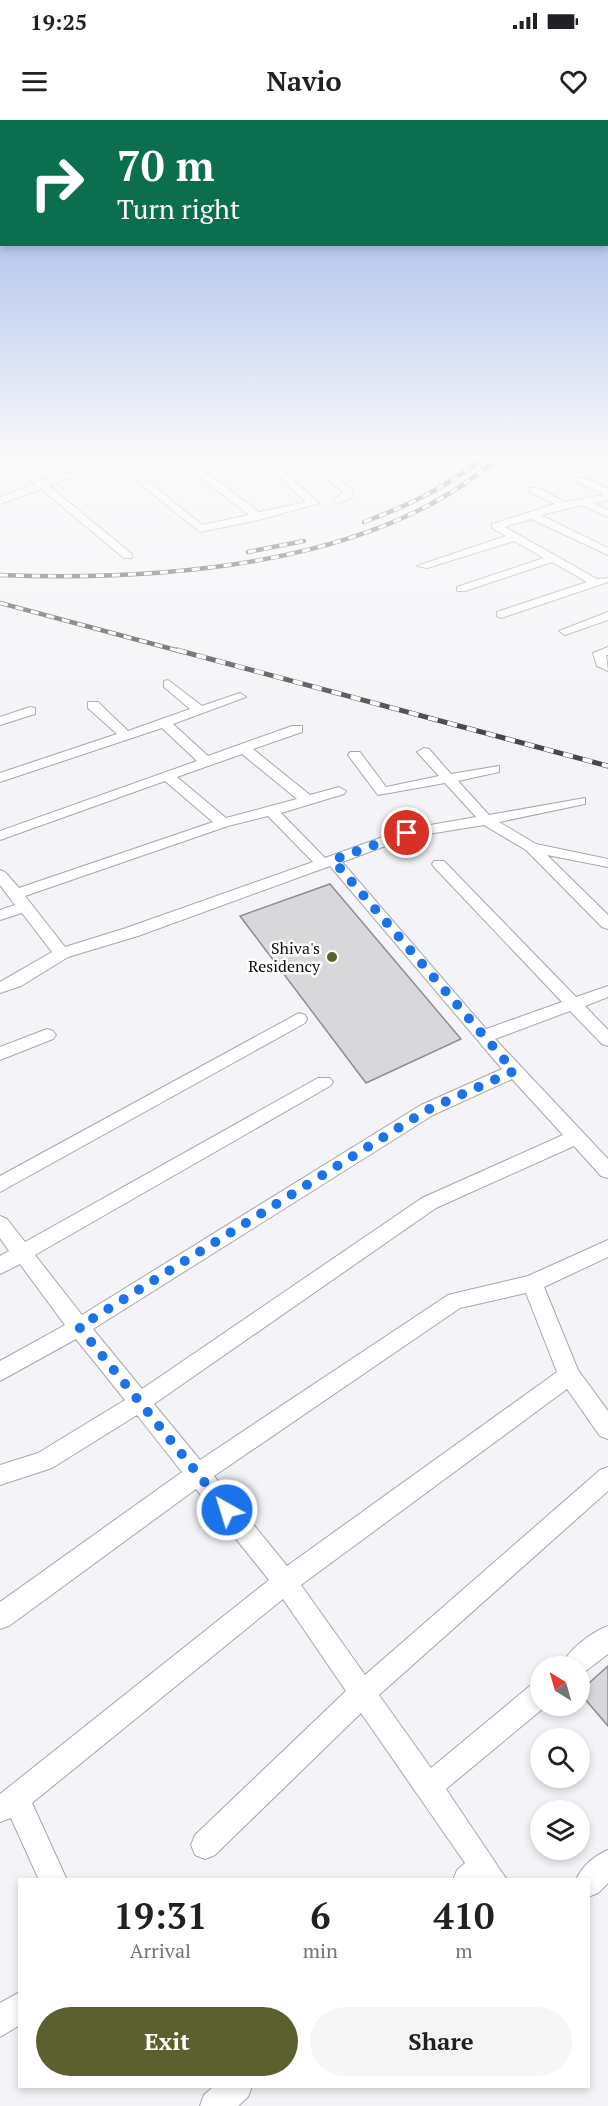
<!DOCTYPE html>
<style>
:root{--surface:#fff;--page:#f6f6f6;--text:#202124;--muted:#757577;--accent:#5c602e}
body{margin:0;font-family:"PT Serif",serif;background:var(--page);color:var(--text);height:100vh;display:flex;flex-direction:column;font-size:22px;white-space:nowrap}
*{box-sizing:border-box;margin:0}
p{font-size:20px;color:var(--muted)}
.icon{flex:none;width:33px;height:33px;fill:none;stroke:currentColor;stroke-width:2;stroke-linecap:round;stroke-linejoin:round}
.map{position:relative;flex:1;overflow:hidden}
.details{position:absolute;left:18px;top:1758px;width:572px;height:210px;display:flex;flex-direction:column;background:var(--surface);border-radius:0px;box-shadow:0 3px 9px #0003}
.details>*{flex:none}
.banner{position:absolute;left:0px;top:0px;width:609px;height:126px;box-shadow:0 3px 9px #0003;background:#0b6e4f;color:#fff;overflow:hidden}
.needle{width:39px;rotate:323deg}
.buttons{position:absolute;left:530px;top:1536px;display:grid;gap:12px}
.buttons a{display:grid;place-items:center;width:60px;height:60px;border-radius:50%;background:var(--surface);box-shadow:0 3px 9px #0003;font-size:30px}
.pin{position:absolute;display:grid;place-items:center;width:51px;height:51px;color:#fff;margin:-26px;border:3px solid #fff;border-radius:50%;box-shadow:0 2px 6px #0007}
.me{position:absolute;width:66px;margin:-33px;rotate:321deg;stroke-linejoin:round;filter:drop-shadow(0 0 4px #0008)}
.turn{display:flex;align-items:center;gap:21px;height:126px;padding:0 18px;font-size:27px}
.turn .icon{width:78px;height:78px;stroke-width:2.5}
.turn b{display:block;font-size:42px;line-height:51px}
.eta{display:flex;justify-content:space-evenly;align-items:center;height:102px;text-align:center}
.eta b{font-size:36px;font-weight:700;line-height:42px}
.cta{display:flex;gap:12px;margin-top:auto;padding:12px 18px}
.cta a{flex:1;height:69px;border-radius:36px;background:var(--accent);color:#fff;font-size:24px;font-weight:700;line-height:69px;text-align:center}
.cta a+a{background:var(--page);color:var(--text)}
.status{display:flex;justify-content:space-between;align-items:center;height:42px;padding:0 30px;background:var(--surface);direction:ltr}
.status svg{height:16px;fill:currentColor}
header{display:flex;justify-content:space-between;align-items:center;height:78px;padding:0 18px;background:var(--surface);font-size:27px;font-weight:700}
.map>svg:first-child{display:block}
.building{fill:#d8d7da;stroke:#8e8d91;stroke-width:1.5}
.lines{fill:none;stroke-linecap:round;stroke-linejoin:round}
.street-casing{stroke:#a7a7aa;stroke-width:2}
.street{fill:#fff;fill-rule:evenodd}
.rail-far1-casing{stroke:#474749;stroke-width:4.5}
.rail-casing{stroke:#474749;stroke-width:5}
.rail-far1{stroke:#fff;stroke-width:3;stroke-dasharray:8;stroke-linecap:butt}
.rail{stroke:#fff;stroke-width:4;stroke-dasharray:10;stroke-linecap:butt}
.route{stroke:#1a73e8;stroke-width:10;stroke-dasharray:0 18}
.poi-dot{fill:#5c602e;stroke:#fff;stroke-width:2}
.labels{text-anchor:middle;stroke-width:5;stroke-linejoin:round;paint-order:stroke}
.poi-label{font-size:16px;fill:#0d0d0e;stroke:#fff;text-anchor:end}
</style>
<div class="status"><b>19:25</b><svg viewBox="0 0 49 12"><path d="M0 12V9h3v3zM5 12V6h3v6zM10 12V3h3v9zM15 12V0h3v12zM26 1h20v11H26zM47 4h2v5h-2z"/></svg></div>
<header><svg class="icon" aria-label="menu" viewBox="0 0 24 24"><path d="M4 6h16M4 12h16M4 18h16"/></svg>Navio<svg class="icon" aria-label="heart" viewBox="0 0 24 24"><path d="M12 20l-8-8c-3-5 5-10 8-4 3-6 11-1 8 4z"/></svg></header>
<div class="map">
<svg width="608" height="1986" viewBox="0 0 608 1986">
<rect width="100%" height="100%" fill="#f4f3f7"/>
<g class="building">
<polygon points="330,764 461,919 366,963 240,796"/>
<polygon points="608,1546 608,1606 579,1572"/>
</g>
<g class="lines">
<defs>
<g id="street">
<polygon points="0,334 9,334 43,361 86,348 86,352 49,366 132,434 132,438 124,438 41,369 0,384 0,377 35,364"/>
<polygon points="103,334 114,334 202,405 249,395 170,334 181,334 259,392 306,382 254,334 264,334 319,383 259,400 200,412"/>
<polygon points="295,334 306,334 321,346 360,334 374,334 327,350 353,371 352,377 338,384 333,381 343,372"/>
<polygon points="578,358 586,358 608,369 608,380 594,383 608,390 608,397 582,385 541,395 608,428 608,435 531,399 505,407 597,459 608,458 608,462 501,498 497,496 497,492 587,462 552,442 465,471 457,471 457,467 544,438 514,421 427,448 417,446 506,416 492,408 492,404 555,384 530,372 530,368 538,368 565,382 604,375 578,362"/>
<polygon points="608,492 608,500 565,515 559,511"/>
<polygon points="608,527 608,535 606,535 608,551 597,546 593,533"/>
<path d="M 168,560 L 202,586 L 240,573 L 246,577 L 173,604 L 208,636 L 292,606 L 302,606 L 302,612 L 253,629 L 310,675 L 339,667 L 346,671 L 344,674 L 281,693 L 325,738 L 402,710 L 476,697 L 445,663 L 378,675 L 348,635 L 350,632 L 360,632 L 386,667 L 439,656 L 417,632 L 424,628 L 429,629 L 451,654 L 499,646 L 499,652 L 458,661 L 489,695 L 585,678 L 585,684 L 499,702 L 536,724 L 608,739 L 608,747 L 547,735 L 608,795 L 608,809 L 602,807 L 526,730 L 484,705 L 410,717 L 342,742 L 486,909 L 562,882 L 434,747 L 432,744 L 434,741 L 444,741 L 576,877 L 608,866 L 608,877 L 585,886 L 608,910 L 608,926 L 602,924 L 570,891 L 495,919 L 608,1039 L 608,1058 L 601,1056 L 574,1026 L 436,1088 L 154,1284 L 200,1340 L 448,1175 L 528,1156 L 608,1120 L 608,1137 L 544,1167 L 578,1250 L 608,1291 L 608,1319 L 600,1316 L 567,1269 L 301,1465 L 365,1555 L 600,1350 L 608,1347 L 608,1371 L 379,1575 L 431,1648 L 531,1565 L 540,1561 L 540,1586 L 546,1586 L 446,1669 L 507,1760 L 453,1760 L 457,1750 L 465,1743 L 361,1593 L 215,1735 L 205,1739 L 195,1735 L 191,1725 L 195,1715 L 346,1571 L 283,1479 L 32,1683 L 67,1760 L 39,1760 L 11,1698 L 0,1702 L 0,1674 L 269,1460 L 196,1369 L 9,1506 L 0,1509 L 0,1482 L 182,1352 L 137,1295 L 52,1348 L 0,1365 L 0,1345 L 38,1333 L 125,1280 L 76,1219 L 0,1261 L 0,1241 L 65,1205 L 20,1144 L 0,1154 L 0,1136 L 9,1131 L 0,1118 L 0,1096 L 7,1099 L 25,1122 L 318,958 L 330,958 L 333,962 L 330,966 L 35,1135 L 82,1195 L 421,985 L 502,949 L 330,746 L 138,816 L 68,837 L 21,866 L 0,873 L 0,862 L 52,832 L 22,793 L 0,800 L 0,790 L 15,785 L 0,765 L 0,750 L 5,752 L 19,768 L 213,702 L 165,661 L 0,720 L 0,711 L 197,641 L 162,608 L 0,662 L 0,653 L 117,614 L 88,588 L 88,582 L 98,582 L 128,611 L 190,589 L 164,567 L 164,561 ZM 242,634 L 297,679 L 226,698 L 177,657 ZM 268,696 L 313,742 L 126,808 L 65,827 L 25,776 L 228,706 ZM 512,959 L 563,1015 L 422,1078 L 142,1269 L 93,1209 L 433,995 ZM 526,1173 L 557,1252 L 287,1446 L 214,1356 L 460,1188 Z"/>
<polygon points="30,587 35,588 35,594 0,605 0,597"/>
<polygon points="299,893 305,895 307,899 305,903 0,1072 0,1056"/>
<polygon points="47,909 53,911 56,915 53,919 0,940 0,927"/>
<path d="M 608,1506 L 608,1534 L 579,1556 L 579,1546 L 562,1546 C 567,1530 592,1512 608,1506 Z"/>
<path d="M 608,1730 L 608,1763 L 598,1773 L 588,1777 L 588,1760 L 576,1760 C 581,1747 595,1735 608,1730 Z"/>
<polygon points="20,1872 20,1905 0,1917 0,1883"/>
<polygon points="214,1966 252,1966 248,1977 238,1986 200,1986 204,1975"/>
</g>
</defs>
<use href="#street" class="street-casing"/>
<use href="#street" class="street"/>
<defs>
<g id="rail-far1">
<path d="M 364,402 C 410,385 451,365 488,334"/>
<polyline points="248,432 304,421"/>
<path d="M 0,455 C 159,461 380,447 502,334"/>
<polyline points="0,483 183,532"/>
</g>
<polyline id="rail" points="177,530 608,646"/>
</defs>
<use href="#rail-far1" class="rail-far1-casing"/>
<use href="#rail" class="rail-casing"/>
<use href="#rail-far1" class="rail-far1"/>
<use href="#rail" class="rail"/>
</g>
<linearGradient id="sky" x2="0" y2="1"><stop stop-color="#90abe7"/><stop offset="0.55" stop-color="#fafafb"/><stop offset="1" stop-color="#fafafb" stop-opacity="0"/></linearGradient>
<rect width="608" height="612" fill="url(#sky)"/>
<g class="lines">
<polyline class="route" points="227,1390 79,1207 427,990 514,951 333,740 407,713"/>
</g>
<circle class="poi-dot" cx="332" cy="837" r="6"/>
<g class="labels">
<g class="poi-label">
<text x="320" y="834">Shiva's<tspan x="320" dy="18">Residency</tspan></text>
</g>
</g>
</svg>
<div class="buttons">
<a><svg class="needle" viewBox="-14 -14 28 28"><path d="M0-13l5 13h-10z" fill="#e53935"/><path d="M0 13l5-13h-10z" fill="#757577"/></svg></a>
<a><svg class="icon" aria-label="search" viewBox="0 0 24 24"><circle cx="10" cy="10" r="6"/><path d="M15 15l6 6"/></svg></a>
<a><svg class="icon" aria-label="layers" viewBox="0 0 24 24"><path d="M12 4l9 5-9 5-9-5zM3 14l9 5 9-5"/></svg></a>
</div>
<div class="pin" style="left:407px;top:713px;background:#d93025"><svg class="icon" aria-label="arrive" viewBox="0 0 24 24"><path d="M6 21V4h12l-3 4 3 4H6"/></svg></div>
<svg class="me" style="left:227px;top:1390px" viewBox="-20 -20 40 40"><circle r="17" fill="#1a73e8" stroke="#fff" stroke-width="3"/><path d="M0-11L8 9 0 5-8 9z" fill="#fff"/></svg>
<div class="banner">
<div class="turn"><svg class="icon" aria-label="right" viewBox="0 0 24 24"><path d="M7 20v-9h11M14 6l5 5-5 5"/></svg><div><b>70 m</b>Turn right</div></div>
</div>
<section class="details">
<div class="eta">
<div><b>19:31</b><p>Arrival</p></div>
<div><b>6</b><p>min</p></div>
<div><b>410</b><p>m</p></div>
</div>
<div class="cta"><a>Exit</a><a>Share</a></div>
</section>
</div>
